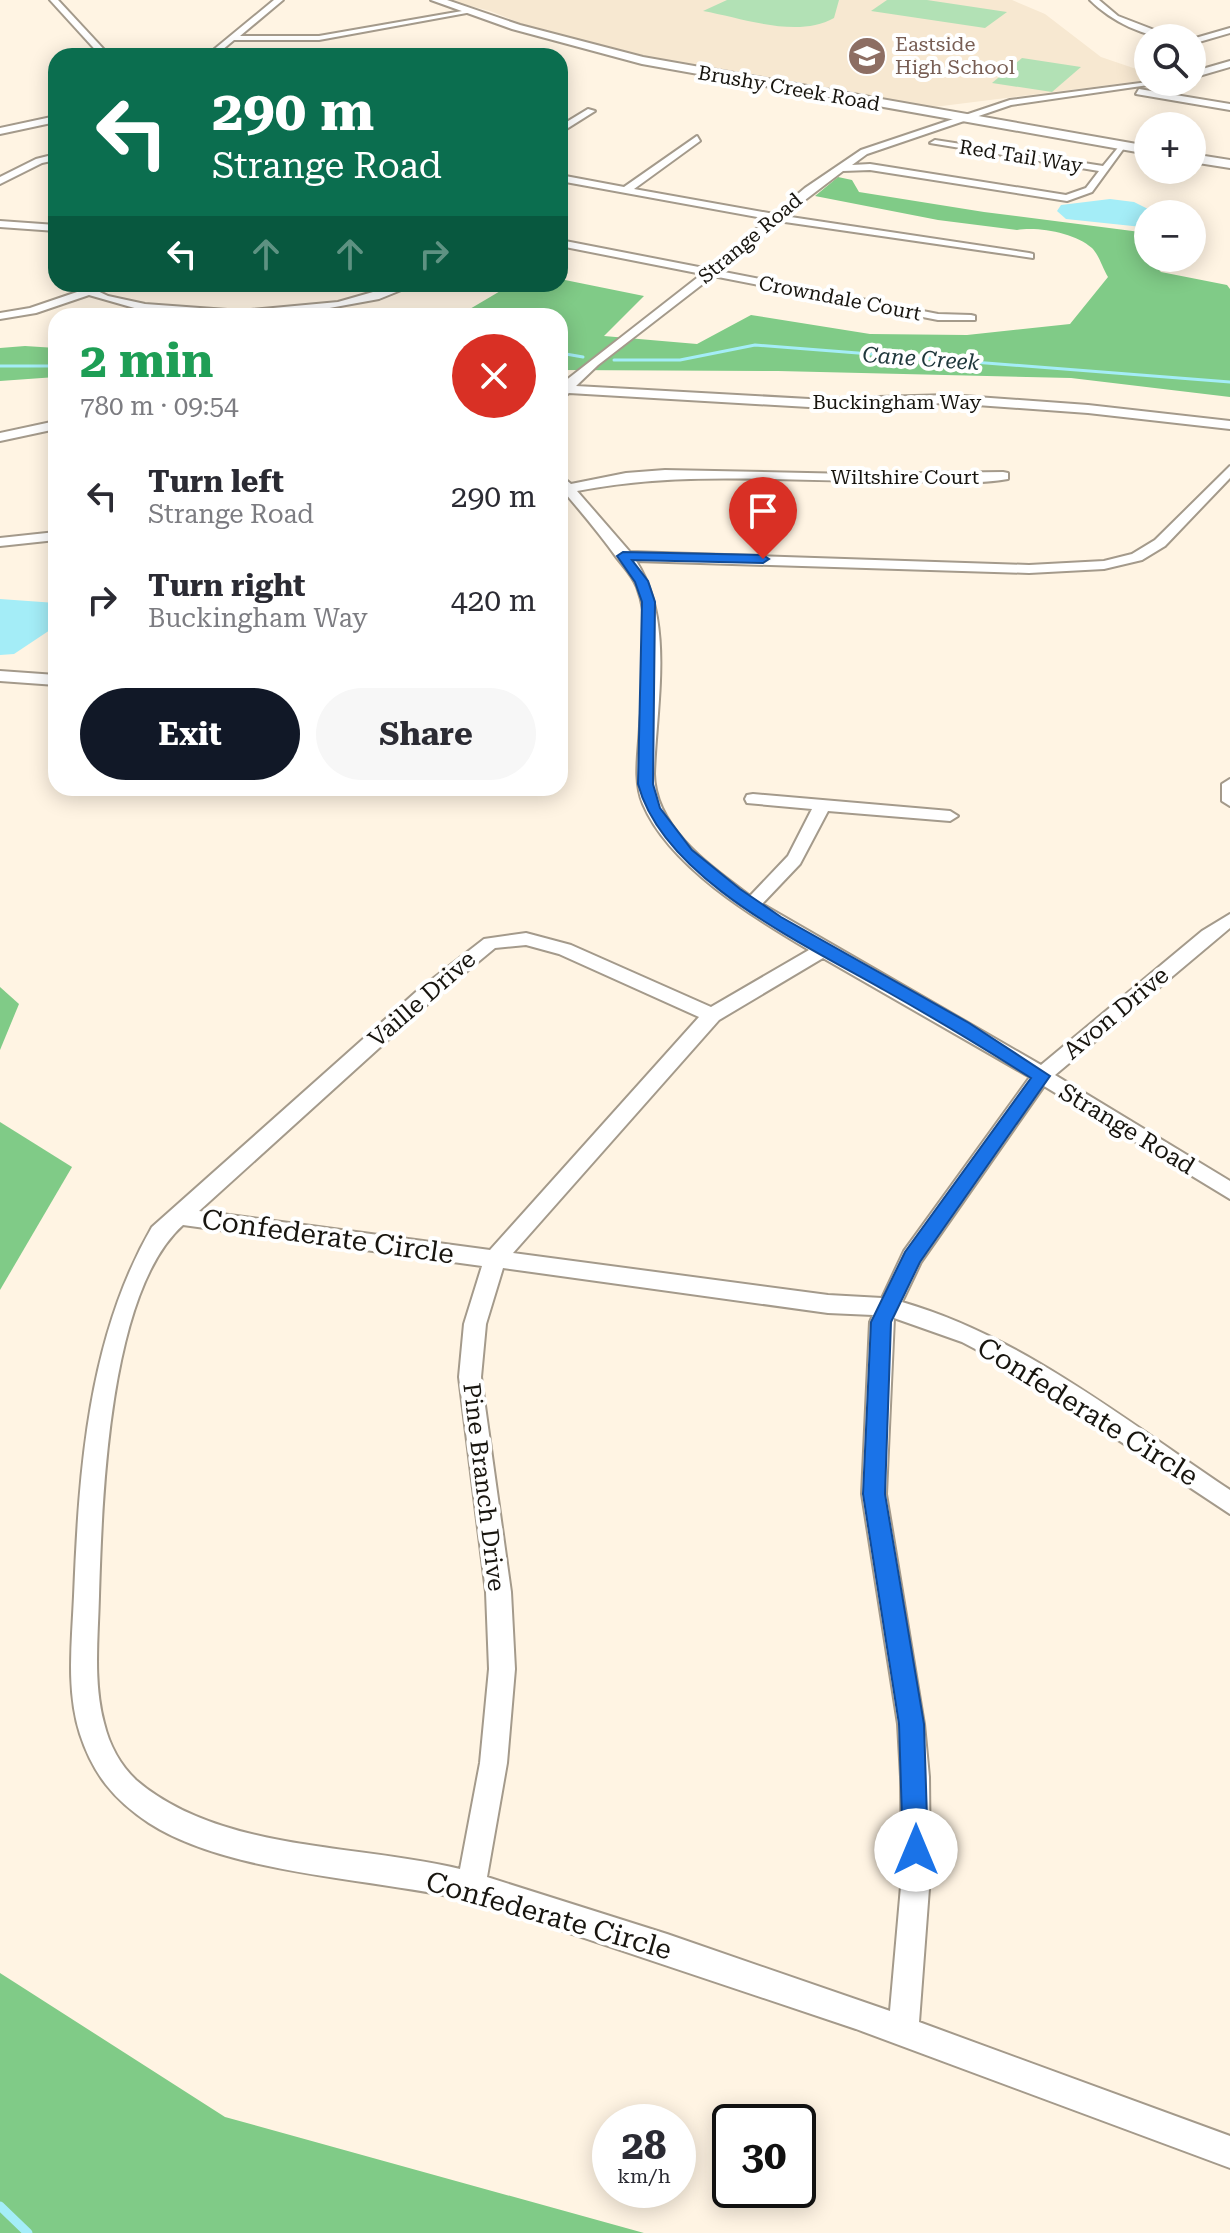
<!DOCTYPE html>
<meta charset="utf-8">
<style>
:root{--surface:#fff;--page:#f7f7f7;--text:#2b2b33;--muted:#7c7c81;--accent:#111827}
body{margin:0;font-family:"Roboto Serif",serif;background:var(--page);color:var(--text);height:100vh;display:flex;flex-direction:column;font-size:30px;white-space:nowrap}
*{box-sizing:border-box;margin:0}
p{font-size:26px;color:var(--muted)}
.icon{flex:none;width:44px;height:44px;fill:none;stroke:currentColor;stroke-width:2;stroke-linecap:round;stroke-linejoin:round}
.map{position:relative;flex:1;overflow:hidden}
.sheet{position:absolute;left:48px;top:308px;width:520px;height:488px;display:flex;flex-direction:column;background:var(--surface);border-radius:24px;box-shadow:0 4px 20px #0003}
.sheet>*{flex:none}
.banner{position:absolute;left:48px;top:48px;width:520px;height:244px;border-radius:24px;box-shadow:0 4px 20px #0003;background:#0b6e4f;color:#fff;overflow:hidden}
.buttons{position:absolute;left:1134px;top:24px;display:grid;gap:16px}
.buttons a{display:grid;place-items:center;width:72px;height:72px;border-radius:50%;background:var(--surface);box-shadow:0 4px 20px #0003;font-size:40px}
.speed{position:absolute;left:592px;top:2104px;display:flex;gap:16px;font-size:40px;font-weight:700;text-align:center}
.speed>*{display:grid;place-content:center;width:104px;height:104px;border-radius:50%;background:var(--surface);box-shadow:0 4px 20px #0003;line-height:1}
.speed small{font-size:20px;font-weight:400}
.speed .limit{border:4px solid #111;border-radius:12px;background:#fff;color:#111}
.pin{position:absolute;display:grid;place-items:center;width:68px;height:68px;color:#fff;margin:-82px -34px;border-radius:50% 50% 50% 0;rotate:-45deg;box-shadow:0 0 8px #0007}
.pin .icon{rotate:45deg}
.me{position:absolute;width:88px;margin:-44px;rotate:0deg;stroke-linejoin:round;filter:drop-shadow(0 0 6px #0008)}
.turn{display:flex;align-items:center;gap:28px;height:168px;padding:0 32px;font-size:36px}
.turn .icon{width:104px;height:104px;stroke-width:2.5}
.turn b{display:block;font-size:56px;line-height:68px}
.lanes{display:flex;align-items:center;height:76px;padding:0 32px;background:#0003;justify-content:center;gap:40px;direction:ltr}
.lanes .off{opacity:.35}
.round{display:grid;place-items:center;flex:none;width:84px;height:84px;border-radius:42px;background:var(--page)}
.summary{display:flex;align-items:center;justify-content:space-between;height:136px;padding:0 32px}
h1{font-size:48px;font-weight:700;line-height:60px;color:#1e9e55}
.cta{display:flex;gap:16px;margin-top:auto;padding:16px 32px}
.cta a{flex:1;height:92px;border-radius:48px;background:var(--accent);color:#fff;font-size:32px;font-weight:700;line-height:92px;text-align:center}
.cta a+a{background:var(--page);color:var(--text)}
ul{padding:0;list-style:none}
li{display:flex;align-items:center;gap:24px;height:104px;padding:0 32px}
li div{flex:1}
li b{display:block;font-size:30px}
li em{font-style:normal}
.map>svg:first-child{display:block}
.built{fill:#f7e8d1}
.green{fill:#b2e1b5}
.forest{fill:#80cb87}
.water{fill:#a4edf7}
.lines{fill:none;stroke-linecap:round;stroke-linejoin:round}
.stream-far1{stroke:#a4edf7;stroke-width:3}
.stream{stroke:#a4edf7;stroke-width:9}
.street-casing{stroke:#a49a8b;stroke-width:4}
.secondary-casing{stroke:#a49a8b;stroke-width:4}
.street{fill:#fff;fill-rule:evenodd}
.secondary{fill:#fff;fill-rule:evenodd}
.route{fill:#1a73e8;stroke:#114b97;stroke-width:2}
.labels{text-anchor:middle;stroke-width:8;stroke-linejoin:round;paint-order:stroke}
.far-education-label{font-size:20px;fill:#785e54;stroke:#fff;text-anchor:start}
.far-street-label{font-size:20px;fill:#18150f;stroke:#fff}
.far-water-label{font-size:22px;font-style:italic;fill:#20383c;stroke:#fff}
.street-label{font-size:24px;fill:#18150f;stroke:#fff}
.near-street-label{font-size:28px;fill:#18150f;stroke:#fff}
</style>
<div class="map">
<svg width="1230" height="2233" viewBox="0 0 1230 2233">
<rect width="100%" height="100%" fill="#fff4e3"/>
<polygon class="built" points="447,0 1012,0 1045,14 1101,57 1148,73 1148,80 926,108 652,59 535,29 490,11"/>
<g class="green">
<path d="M 727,0 L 839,0 L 834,18 C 797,39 743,18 703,11 Z"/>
<polygon points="887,0 927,0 1007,12 985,28 871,11"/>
<polygon points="1022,58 1081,67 1052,92 992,83"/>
</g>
<g class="forest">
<path d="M 838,177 L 852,180 L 859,192 L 984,212 L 1148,233 L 1138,247 L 1161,272 L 1227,285 L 1230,289 L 1230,397 L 1071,378 L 778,371 L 560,370 L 560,316 L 458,316 L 512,284 L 560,284 L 560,279 L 644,296 L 604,336 L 697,344 L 751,315 L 870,334 L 967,335 L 1070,324 L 1108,277 C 1103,269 1099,255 1092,248 C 1076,233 1037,226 1017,230 L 938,220 L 815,196 Z"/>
<polygon points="25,346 56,348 56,377 0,381 0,348"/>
<polygon points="0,987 19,1004 0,1050"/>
<polygon points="0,1122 72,1167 0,1290"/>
<polygon points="0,1973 225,2117 644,2233 0,2233"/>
</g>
<g class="water">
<polygon points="1110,199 1134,202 1150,210 1148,224 1142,227 1066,219 1057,211 1061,205"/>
<polygon points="0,599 56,603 56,626 14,654 0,655"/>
</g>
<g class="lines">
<g class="stream-far1">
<polyline points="560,353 583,357"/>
<polyline points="614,360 680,360 755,345 1230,382"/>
<polyline points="0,366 56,366"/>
</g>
<polyline class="stream" points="0,2206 28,2233"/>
<defs>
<g id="street">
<polygon points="50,0 58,0 110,56 101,56"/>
<polygon points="274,0 283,0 240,36 319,36 468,10 472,12 319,40 234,40 215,56 206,56"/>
<path d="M 1090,0 L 1099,0 L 1118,16 L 1175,38 C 1145,38 1111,21 1090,0 Z"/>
<polygon points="1230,28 1230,33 1192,44 1192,39"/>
<polygon points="1230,61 1230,67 1192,78 1192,72"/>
<polygon points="1148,82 1169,82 1011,105 867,154 852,165 870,164 1066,195 1086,188 1099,171 930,143 935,140 1103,166 1121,144 1127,144 1092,192 1067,201 870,170 843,171 784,216 1029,253 1033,254 1033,258 778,221 719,271 938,314 971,315 975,316 975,320 938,320 713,276 598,365 576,386 809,399 949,395 1088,405 1230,421 1230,429 1088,413 949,403 809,407 569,393 560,399 560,385 702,274 560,246 560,240 709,269 768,219 560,181 560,175 624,187 697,136 700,141 634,189 774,214 805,188 861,150 1010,100"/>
<polygon points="1139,89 1230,104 1230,110 1136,94"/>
<polygon points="588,109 595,111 560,133 560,126"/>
<polygon points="56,116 56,122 0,134 0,128"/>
<polygon points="56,154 56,160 42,163 0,184 0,177 36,159"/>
<polygon points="0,221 56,225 56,231 0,227"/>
<polygon points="69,284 83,284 108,296 145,304 241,311 338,302 401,284 416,284 379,299 291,315 190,316 145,311 89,295 36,313 0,319 0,313 30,308 80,291"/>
<polygon points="56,421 56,429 0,441 0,433"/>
<path d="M 1230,466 L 1230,478 L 1165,546 L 1142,560 L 1104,569 L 1029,573 L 636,561 C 675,621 656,705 654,774 C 655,828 710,866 750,896 L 788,856 L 812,809 L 747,803 L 745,799 L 747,795 L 753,794 L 950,811 L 958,816 L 950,821 L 828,811 L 800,864 L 762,904 L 1041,1065 L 1202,931 L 1230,914 L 1230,928 L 1055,1075 L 1230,1181 L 1230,1199 L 1044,1086 L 921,1262 L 902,1302 C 1023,1337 1126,1421 1230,1490 L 1230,1514 L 1002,1363 L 962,1342 L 894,1318 L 886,1494 L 924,1724 L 929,1777 L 930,1875 L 919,2022 L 1230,2136 L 1230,2168 L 856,2029 L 477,1902 C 380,1878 231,1876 149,1823 C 114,1800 93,1774 80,1734 C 66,1690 72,1642 74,1596 C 79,1470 88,1338 152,1227 L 417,991 L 484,939 L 526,933 L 571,945 L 711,1007 L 809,950 C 753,917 669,866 643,804 C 633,781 639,751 640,726 C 643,683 653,628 637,587 C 632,575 624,567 617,558 C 602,537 583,514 565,493 L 560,494 L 560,475 L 571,484 L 626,473 L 665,470 L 852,474 L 1003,472 L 1008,473 L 1008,479 C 977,485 941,481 909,481 C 798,483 686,469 577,491 L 630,552 L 1029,565 L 1104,561 L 1132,554 L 1155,540 ZM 526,945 L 559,954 L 699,1017 L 490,1250 L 199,1211 L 431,1001 L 495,948 ZM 823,958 L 1030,1077 L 904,1251 L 882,1298 L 828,1295 L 513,1253 L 719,1020 ZM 183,1225 L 482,1266 L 464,1324 L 459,1377 L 486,1592 L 489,1669 L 480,1763 L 460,1869 C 357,1844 220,1852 136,1780 C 120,1765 109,1744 104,1723 C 93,1682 98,1638 99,1596 C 102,1499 108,1292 183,1225 ZM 503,1268 L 828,1313 L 873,1315 L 870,1322 L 862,1494 L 898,1724 L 901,1777 L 902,1875 L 890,2011 L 667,1934 L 487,1877 L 507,1763 L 515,1669 L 511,1592 L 481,1377 L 486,1324 Z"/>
<polygon points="56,532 56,540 0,546 0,538"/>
<polygon points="0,671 56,675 56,685 0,681"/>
<polygon points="1230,779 1230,806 1222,801 1222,784"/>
</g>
<g id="secondary">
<polygon points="431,0 447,0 520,25 643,57 1148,146 1148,154 642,64 512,29"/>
<polygon points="1192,154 1230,160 1230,168 1192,162"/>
</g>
</defs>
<use href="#street" class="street-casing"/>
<use href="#secondary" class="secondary-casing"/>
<use href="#street" class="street"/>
<use href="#secondary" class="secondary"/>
</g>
<path class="route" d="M 623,552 L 763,555 L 769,559 L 763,563 L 632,560 L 648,581 L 655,602 L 653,784 L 660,808 L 692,850 L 740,889 L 781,917 L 969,1023 L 1050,1076 L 920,1262 L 891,1322 L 885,1494 L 924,1724 L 928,1850 L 925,1859 L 916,1863 L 907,1859 L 903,1850 L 899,1724 L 863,1494 L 871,1322 L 905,1252 L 1031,1078 C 982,1047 934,1018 884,990 C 804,944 663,879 638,784 L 642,602 L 635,582 L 617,556 Z"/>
<defs>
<symbol id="school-disc" viewBox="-11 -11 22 22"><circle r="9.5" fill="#8d6e63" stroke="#fff"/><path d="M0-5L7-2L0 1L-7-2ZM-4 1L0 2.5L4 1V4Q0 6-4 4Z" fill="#fff"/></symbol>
</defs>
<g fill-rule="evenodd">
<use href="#school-disc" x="845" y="34" width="44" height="44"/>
</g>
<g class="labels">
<g class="far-education-label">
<text x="895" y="51">Eastside<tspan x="895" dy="23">High School</tspan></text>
</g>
<g class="far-street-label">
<text transform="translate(789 88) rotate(10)" y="7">Brushy Creek Road</text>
<text transform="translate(1021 156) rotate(9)" y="7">Red Tail Way</text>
<text transform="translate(750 238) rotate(-40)" y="7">Strange Road</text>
<text transform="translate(840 298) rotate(11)" y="7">Crowndale Court</text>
<text x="897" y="409">Buckingham Way</text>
<text x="905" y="484">Wiltshire Court</text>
</g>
<g class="far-water-label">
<text transform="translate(921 358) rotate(4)" y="8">Cane Creek</text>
</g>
<g class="street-label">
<text transform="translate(422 999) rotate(-41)" y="8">Vaille Drive</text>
<text transform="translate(1116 1013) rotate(-40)" y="8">Avon Drive</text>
<text transform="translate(1127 1129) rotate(31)" y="8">Strange Road</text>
<text transform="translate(484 1487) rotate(83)" y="8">Pine Branch Drive</text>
</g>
<g class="near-street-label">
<text transform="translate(328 1236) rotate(8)" y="10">Confederate Circle</text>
<text transform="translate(1088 1411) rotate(32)" y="10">Confederate Circle</text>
<text transform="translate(549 1915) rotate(16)" y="10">Confederate Circle</text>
</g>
</g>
</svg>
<div class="buttons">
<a><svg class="icon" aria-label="search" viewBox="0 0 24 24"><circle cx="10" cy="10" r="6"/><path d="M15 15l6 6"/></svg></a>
<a>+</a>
<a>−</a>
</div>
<div class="speed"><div>28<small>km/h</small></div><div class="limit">30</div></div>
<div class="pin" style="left:763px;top:559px;background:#d93025"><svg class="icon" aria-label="arrive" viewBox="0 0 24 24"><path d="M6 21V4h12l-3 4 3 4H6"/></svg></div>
<svg class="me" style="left:916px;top:1850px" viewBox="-20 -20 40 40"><circle r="19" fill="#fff"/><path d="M0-13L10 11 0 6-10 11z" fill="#1a73e8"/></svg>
<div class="banner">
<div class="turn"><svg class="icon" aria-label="left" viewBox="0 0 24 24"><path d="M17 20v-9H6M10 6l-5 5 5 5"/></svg><div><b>290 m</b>Strange Road</div></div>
<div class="lanes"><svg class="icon" aria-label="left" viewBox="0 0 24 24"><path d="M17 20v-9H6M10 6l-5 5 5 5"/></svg><svg class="icon off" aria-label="ahead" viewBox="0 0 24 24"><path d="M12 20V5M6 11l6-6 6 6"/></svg><svg class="icon off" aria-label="ahead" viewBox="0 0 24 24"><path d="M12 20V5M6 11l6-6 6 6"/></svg><svg class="icon off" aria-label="right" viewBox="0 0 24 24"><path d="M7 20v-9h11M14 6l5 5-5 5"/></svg></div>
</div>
<section class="sheet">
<div class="summary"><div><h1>2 min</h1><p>780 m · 09:54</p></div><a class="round" style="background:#d93025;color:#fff"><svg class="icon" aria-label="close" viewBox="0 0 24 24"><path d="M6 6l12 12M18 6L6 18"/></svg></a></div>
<ul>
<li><svg class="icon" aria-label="left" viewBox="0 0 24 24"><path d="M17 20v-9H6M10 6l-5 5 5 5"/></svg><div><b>Turn left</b><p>Strange Road</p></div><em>290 m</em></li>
<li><svg class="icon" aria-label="right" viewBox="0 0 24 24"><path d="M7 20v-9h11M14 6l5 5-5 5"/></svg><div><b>Turn right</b><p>Buckingham Way</p></div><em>420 m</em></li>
</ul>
<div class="cta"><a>Exit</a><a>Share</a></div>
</section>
</div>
